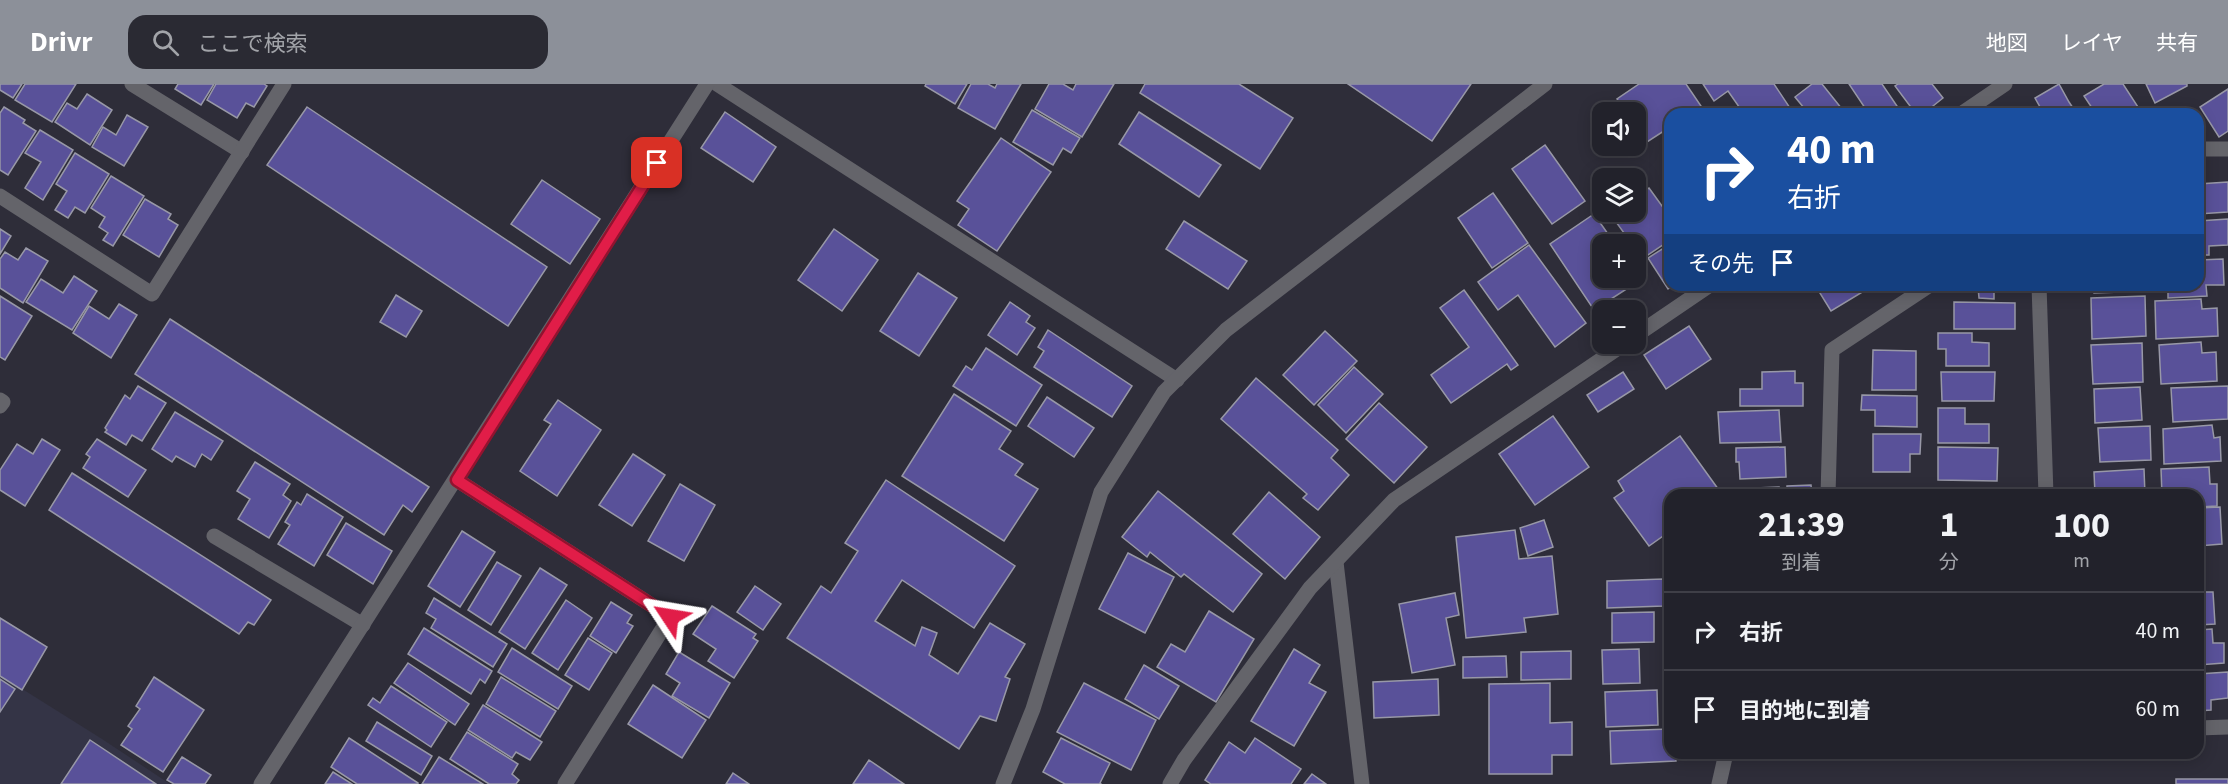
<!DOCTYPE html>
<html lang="ja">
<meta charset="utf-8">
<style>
:root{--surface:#22222b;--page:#2a2a33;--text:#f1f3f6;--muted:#a2a4a9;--line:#3f3f47;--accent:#8c9099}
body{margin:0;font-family:"Source Sans 3","Noto Sans JP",sans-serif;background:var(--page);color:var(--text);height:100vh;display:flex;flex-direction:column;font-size:22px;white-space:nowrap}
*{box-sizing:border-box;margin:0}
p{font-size:20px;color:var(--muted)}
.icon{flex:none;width:33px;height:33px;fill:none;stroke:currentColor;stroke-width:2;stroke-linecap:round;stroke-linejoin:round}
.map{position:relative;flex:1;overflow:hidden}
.sheet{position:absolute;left:1664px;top:405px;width:540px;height:270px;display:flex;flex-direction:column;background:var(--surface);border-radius:18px;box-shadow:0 3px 15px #0003,0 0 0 2px var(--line)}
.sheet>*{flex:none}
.banner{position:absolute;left:1664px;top:24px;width:540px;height:183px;border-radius:18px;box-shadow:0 3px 15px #0003,0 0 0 2px var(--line);background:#1a4fa0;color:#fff;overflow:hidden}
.controls{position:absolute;left:1592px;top:18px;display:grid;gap:12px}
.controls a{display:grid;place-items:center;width:54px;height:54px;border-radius:12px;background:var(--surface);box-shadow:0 3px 15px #0003,0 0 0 2px var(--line);font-size:30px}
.pin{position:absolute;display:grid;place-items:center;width:51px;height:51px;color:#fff;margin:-26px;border-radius:12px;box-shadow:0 3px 9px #0006}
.me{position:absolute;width:66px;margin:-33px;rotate:303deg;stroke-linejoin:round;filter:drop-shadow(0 0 4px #0008)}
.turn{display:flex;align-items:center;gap:21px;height:126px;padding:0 24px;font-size:27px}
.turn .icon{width:78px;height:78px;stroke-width:2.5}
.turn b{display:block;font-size:42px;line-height:51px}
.then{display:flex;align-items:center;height:57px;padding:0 24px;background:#0003;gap:12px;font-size:22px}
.eta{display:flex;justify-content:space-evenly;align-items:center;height:102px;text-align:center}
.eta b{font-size:36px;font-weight:700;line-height:42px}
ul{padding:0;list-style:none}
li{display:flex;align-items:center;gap:18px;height:78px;padding:0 24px;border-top:2px solid var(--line)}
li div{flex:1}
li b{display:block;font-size:22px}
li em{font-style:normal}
header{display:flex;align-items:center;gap:36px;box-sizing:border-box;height:84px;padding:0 30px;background:var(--accent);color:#fff}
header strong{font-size:28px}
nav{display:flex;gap:33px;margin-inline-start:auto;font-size:21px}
.search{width:420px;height:54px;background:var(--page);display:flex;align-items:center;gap:15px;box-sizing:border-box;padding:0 21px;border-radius:18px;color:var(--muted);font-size:22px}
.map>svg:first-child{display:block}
.built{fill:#343446}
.building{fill:#595199;stroke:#9898a7;stroke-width:1.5}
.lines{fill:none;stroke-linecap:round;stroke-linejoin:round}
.minor{stroke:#64646a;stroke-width:15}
.route-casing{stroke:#92132f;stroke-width:15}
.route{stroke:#e11d48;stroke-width:10}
</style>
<header>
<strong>Drivr</strong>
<div class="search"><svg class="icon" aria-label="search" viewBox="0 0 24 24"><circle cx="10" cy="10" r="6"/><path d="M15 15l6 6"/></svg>ここで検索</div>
<nav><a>地図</a><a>レイヤ</a><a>共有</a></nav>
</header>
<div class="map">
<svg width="2228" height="700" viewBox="0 0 2228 700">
<rect width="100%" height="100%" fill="#2e2d39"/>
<polygon class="built" points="0,591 102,655 170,700 0,700"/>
<g class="building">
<polygon points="0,0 22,0 13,14 0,6"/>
<polygon points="25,0 76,0 52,38 15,16"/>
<polygon points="178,0 214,0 201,21 175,5"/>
<polygon points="216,0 264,0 267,2 254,23 246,19 237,34 207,16"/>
<polygon points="926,0 967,0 955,20 925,2"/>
<polygon points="971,0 988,0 995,4 997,0 1021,0 995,45 958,24"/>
<polygon points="1049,0 1063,0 1073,6 1076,0 1114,0 1082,53 1035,25"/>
<polygon points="1145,0 1239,0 1293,34 1260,85 1140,9"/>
<polygon points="1348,0 1471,0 1432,57"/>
<polygon points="1639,0 1686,0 1701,22 1689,30 1670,30 1670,43 1647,58 1635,40 1635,28 1627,28 1617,15"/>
<polygon points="1703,0 1774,0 1794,30 1744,30 1728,7 1714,17"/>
<polygon points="1812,0 1822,0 1846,30 1809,30 1795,13"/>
<polygon points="1849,0 1882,0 1899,25 1891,30 1869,30"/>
<polygon points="1898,0 1932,0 1943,14 1923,30 1916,30 1895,2"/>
<polygon points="2059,0 2069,18 2077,30 2044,30 2035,14"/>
<polygon points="2104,0 2123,0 2138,23 2128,30 2096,30 2084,12"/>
<polygon points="2146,0 2187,0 2187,2 2155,19"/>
<polygon points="2228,5 2228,47 2219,53 2200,23"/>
<polygon points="87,10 112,26 90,61 55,38 67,19 77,25"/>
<polygon points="4,23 25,36 23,39 36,47 8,91 0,86 0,29"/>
<polygon points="307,23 547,183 508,242 267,81"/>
<polygon points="1032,26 1080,54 1071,69 1063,64 1053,81 1013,58"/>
<polygon points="725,28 776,63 753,98 701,64"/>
<polygon points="1139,28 1221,81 1199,113 1119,60"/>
<polygon points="127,31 148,43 124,82 92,63 103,43 116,51"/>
<polygon points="40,46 73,66 43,116 25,104 41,78 25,69"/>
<polygon points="1001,54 1051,88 997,167 958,141 969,125 957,117"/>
<polygon points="1545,61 1585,117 1552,140 1512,85"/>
<polygon points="75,69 109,90 85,129 75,123 68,134 55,126 67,107 56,100"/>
<polygon points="111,92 144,112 113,162 103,156 108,149 99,143 105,133 91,124"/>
<polygon points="542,96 600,135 570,180 511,140"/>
<polygon points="2228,98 2228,128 2198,130 2198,100"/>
<polygon points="1649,104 1670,133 1670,156 1642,175 1635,165 1635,160 1632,160 1616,138 1630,128 1635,128 1635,124 1638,122 1635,113"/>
<polygon points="1493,109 1528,159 1492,184 1458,134"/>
<polygon points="145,115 171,130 168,135 178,141 159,173 123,151"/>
<polygon points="1594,130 1615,160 1602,160 1602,194 1635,194 1635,191 1639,197 1594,226 1550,160"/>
<polygon points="2228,135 2228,161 2209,162 2209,171 2198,171 2198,137"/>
<polygon points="1184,137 1247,177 1228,205 1166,165"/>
<polygon points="0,145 11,152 0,170"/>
<polygon points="834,145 878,176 842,227 798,196"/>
<polygon points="1670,160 1670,201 1673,201 1668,205 1648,174"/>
<polygon points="1529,161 1586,239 1555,263 1518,211 1498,226 1478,198"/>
<polygon points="26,164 48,177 23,219 0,204 0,175 5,168 18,176"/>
<polygon points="2223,175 2224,201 2206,201 2207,212 2168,214 2168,201 2155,202 2155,201 2198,201 2198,176"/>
<polygon points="918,189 957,214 919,272 880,247"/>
<polygon points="74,192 97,207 72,246 26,218 41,195 63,209"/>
<polygon points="1815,201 1874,201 1831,227"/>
<polygon points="2093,201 2147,201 2148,207 2094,209"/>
<polygon points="1978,203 1994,203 1994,215 1979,214"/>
<polygon points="1464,206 1518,281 1511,286 1507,280 1451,319 1431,291 1469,263 1440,224"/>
<polygon points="396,211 422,227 406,253 380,238"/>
<polygon points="0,212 32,232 5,276 0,273"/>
<polygon points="2145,212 2146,252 2092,255 2091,214"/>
<polygon points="2201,215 2202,225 2217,224 2218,252 2156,255 2155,217"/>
<polygon points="1010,218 1030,232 1026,238 1035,244 1017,271 988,251"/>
<polygon points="1954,218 2015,219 2015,245 1954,245"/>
<polygon points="119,220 137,231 111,274 73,249 89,222 109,235"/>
<polygon points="170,235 429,403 412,428 403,421 384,451 135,290"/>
<polygon points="1689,242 1711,275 1666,305 1644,271"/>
<polygon points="1048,246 1132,302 1112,333 1034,283 1044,267 1038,263"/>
<polygon points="1325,247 1357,277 1314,321 1283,291"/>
<polygon points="1938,249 1972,249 1972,258 1989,259 1989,282 1946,282 1946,265 1938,265"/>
<polygon points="2201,258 2202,269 2216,268 2217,297 2161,300 2159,261"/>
<polygon points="2142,259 2143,298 2093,300 2091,261"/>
<polygon points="986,264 1042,301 1016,342 953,302 966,282 972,286"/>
<polygon points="1873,266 1916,267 1916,306 1872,306"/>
<polygon points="1354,283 1383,310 1346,349 1318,321"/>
<polygon points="1795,287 1795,299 1803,299 1803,322 1740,322 1740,305 1762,305 1762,288"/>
<polygon points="1623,288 1634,305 1598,328 1587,311"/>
<polygon points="1941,288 1995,288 1994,317 1942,317"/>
<polygon points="1256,294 1338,366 1331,374 1349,391 1318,426 1303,414 1307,410 1221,335"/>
<polygon points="138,302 166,319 142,357 132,351 126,361 105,348 107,346 105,344 125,311 130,315"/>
<polygon points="2228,302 2228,335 2173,338 2171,304"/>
<polygon points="2140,303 2142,336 2095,339 2094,305"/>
<polygon points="954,310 1011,347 999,365 1023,380 1015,391 1038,405 1004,457 902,392"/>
<polygon points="1862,311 1917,312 1917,343 1875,342 1875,326 1861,326"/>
<polygon points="1047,313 1094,344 1074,373 1028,342"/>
<polygon points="558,316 601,346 557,412 520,387 551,340 544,336"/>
<polygon points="1379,319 1427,363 1394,399 1346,355"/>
<polygon points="1938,324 1965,324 1965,340 1989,340 1989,359 1938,359"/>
<polygon points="1779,326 1781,358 1720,359 1718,328"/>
<polygon points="175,328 223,357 211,376 202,370 195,383 176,372 172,378 152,365"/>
<polygon points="1553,332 1589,383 1535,421 1499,370"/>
<polygon points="2212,341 2214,354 2220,353 2221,377 2164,380 2163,345"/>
<polygon points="2150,342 2151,376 2100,378 2098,344"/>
<polygon points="1873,350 1921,350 1920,370 1910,370 1910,388 1873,388"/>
<polygon points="1680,352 1721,409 1719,411 1670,411 1670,447 1649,462 1614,414 1624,407 1618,397"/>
<polygon points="42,355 60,366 25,422 0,406 0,386 17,360 33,370"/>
<polygon points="97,355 146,386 128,413 83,384 90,373 86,370"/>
<polygon points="1785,363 1786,393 1740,395 1739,378 1736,378 1736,364"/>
<polygon points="1938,363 1998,364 1997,397 1938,396"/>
<polygon points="633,370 665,391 632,442 599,421"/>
<polygon points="255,378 290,400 283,411 291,417 269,454 238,435 250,415 237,407"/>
<polygon points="2209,383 2210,400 2217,400 2217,422 2198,423 2198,411 2162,411 2161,385"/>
<polygon points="2144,385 2145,411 2095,411 2094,388"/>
<polygon points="72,389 271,516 254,541 248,538 239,550 49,426"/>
<polygon points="886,396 1015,482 974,544 902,496 875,537 915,562 922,543 937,549 929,571 958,590 990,539 1025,560 1005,593 1010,595 996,637 980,632 959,665 787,554 821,502 831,509 858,467 845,459"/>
<polygon points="680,400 715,421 684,477 648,457"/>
<polygon points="1811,401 1812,411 1787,411 1787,402"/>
<polygon points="1779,403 1779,411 1755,411 1755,404"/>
<rect x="1940" y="404" width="30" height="7"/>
<polygon points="1158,407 1262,490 1233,528 1184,490 1181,493 1150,468 1147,473 1122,453"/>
<polygon points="1269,408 1320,453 1285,495 1233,450"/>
<polygon points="307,410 343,433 314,482 278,460 290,441 285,438 297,418 301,421"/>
<polygon points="2220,423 2222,460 2198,462 2198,424"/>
<polygon points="1544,436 1553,463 1528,472 1520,444"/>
<polygon points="346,439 392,467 373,500 327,471"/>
<polygon points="1515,446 1519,475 1552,472 1558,530 1524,534 1526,548 1466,554 1456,453"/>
<polygon points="462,447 495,468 460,523 428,502"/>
<polygon points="2198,463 2200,463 2201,499 2198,499"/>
<polygon points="1128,469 1174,493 1145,549 1099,525"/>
<polygon points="497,478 521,492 491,541 468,526"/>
<polygon points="540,484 567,501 525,565 499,548"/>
<polygon points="1663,495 1664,522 1607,524 1607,497"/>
<polygon points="755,502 781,520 763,546 737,528"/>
<polygon points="2198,508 2213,508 2215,540 2198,541"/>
<polygon points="1455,509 1459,531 1446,534 1455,581 1412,589 1399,520"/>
<polygon points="434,514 507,560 493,583 431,544 436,535 426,529"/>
<polygon points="566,516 592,534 558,586 532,569"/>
<polygon points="611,518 632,531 627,539 633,542 616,569 590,552"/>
<polygon points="712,522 756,550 753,554 758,557 734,594 708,577 716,565 693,550"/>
<polygon points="1209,527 1254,555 1216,618 1157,583 1171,560 1185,568"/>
<polygon points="1654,528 1654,558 1612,559 1612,529"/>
<polygon points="0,534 47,563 22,606 0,592"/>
<polygon points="424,544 492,587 485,599 480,595 471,610 408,570"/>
<polygon points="2212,545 2213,559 2224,559 2224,579 2198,581 2198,546"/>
<polygon points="588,554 612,569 589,606 565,591"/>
<polygon points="512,564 572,602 558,625 498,588"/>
<polygon points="1294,565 1320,581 1309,599 1326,608 1294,662 1251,637"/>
<polygon points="1639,565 1640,599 1603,600 1602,566"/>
<polygon points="1571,567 1571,595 1521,596 1521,568"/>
<polygon points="679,568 730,599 709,634 672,612 680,599 666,590"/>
<polygon points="1506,572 1507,593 1463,594 1463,573"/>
<polygon points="408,579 469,620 455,641 394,599"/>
<polygon points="1144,581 1179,602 1159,635 1125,615"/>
<polygon points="2228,588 2228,614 2211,616 2211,626 2198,627 2198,590"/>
<polygon points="154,593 204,626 163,688 121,661 132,645 128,642 140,625 136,622"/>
<polygon points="501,593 556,627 540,653 486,620"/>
<polygon points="0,595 15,605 0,628"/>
<polygon points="1438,595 1439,631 1374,634 1373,598"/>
<polygon points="1084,599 1156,636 1131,686 1057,648"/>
<polygon points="1550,599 1550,639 1572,638 1572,671 1552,671 1552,690 1489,690 1489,600"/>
<polygon points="653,601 706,636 682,674 628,640"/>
<polygon points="391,602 447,638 431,663 368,621 373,614 380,619"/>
<polygon points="1657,606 1658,641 1606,643 1605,608"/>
<polygon points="483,621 542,658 530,676 516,668 512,674 468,646"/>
<polygon points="377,638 432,672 421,691 366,657"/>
<polygon points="1670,645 1670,669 1676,669 1676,677 1611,680 1610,647"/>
<polygon points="467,648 518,680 512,690 519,696 516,700 489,700 450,675"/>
<polygon points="349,654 418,699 418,700 357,700 331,683"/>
<polygon points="1061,654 1110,679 1100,699 1101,700 1065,700 1043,688"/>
<polygon points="1255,654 1301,685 1291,700 1211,700 1205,696 1229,658 1245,669"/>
<polygon points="90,656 156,700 61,700"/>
<polygon points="182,673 211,691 205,700 174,700 167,696"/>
<polygon points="439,673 483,700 422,700"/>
<polygon points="869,676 904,700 853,700"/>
<polygon points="333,688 352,700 325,700"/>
<polygon points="733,689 749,700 726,700"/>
<polygon points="1312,690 1326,700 1304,700"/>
<rect x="2176" y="695" width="52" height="5"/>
</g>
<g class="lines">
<g class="minor">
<polyline points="132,0 242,68"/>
<polyline points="717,0 1177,296"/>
<polyline points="1961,30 2005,0"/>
<polyline points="2198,65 2228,65"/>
<polyline points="0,112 152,210 284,0"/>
<polyline points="2039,201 2046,411"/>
<polyline points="1635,252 1710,201"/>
<polyline points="0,316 3,318 0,322"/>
<polyline points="457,396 670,533 565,700"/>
<polyline points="1828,411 1832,266 1930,201"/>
<polyline points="214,452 363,541"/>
<polyline points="1336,478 1362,700"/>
<polyline points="2198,644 2228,643"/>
<polyline points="261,700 707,0"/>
<polyline points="1003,700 1033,625 1101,408 1164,308 1226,246 1545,0"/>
<polyline points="1170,700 1184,676 1310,504 1394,416 1624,260"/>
<polyline points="1719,700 1726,669"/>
</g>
</g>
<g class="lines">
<defs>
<polyline id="route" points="657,79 457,396 670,533"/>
</defs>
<use href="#route" class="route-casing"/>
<use href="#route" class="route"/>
</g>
</svg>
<div class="controls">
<a><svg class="icon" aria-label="sound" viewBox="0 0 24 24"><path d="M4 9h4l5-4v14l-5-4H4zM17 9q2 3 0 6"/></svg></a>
<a><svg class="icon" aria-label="layers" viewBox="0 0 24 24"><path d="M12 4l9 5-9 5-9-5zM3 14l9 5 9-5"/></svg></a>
<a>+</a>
<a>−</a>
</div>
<div class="pin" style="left:657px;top:79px;background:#d93025"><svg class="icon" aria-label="arrive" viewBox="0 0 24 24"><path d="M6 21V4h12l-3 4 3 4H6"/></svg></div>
<svg class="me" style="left:670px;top:533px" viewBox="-20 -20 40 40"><path d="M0-17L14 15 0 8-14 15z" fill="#e11d48" stroke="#fff" stroke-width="4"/></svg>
<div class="banner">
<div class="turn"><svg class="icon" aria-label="right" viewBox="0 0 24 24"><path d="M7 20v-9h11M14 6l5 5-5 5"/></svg><div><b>40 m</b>右折</div></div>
<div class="then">その先<svg class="icon" aria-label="arrive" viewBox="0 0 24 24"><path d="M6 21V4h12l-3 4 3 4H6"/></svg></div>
</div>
<section class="sheet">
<div class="eta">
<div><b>21:39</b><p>到着</p></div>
<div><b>1</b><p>分</p></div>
<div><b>100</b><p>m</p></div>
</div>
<ul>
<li><svg class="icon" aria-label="right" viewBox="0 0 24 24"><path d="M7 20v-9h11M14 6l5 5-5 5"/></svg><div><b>右折</b></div><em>40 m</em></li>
<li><svg class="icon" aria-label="arrive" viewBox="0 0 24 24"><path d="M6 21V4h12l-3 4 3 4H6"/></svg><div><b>目的地に到着</b></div><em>60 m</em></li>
</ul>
</section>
</div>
